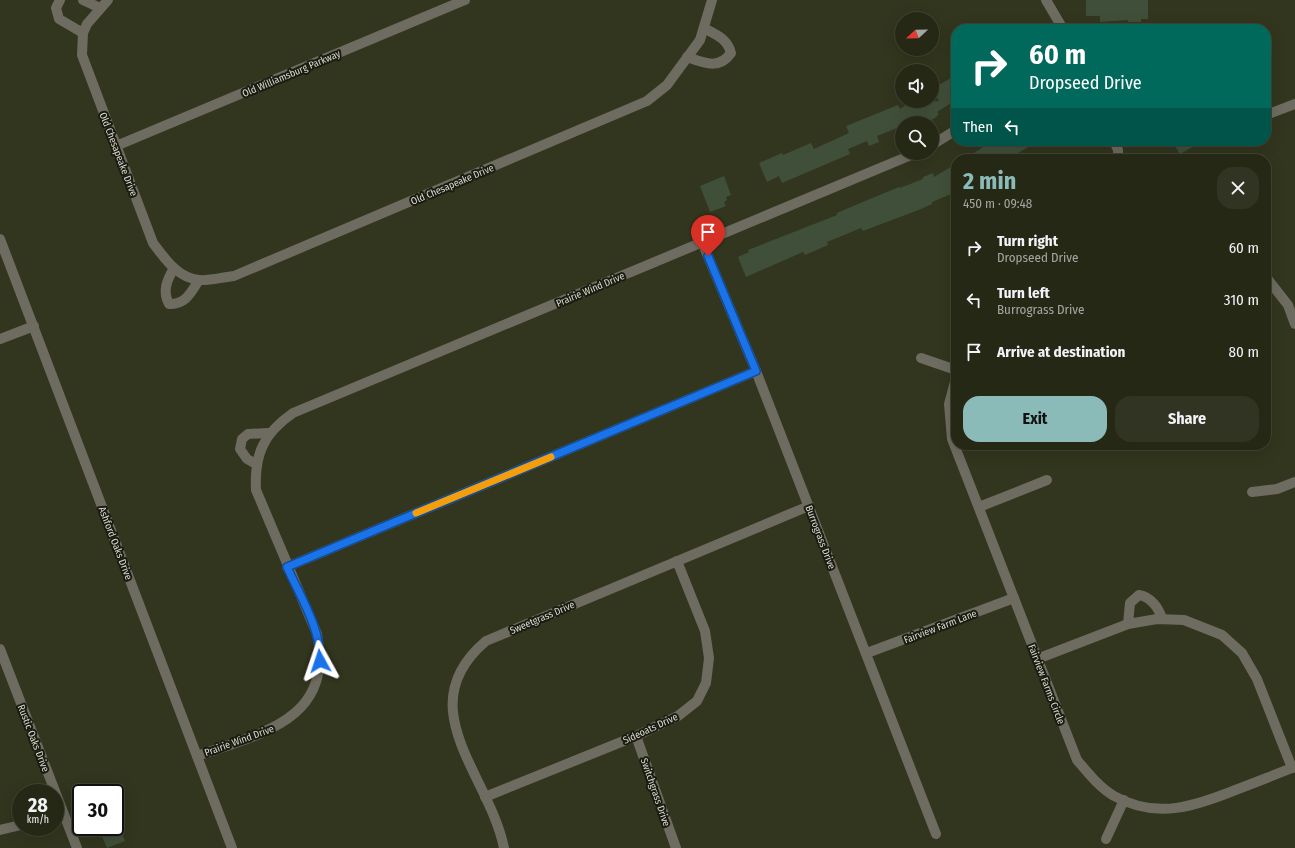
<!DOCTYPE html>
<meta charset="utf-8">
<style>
:root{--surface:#262816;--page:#323423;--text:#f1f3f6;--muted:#a4a6a1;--line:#424435;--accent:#8bbbb9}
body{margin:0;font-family:"Fira Sans Condensed",sans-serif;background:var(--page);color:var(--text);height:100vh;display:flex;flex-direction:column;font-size:15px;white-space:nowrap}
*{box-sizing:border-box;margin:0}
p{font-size:13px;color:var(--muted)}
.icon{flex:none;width:22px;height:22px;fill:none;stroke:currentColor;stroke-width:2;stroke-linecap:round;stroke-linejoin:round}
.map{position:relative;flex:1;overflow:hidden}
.side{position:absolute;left:951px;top:154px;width:320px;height:296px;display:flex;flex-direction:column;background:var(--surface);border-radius:16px;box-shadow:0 4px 16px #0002,0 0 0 1px var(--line)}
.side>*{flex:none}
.top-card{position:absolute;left:951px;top:24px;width:320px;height:122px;border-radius:16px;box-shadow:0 4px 16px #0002,0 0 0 1px var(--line);background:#00695c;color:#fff;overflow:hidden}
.needle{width:26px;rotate:248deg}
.fabs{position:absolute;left:895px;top:12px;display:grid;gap:8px}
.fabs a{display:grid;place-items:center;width:44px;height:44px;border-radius:50%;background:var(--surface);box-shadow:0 4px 16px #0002,0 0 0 1px var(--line);font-size:20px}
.speed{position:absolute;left:12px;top:784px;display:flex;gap:8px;font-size:20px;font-weight:700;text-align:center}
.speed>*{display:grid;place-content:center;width:52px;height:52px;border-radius:50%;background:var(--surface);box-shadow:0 4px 16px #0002,0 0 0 1px var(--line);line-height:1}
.speed small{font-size:10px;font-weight:400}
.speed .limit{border:2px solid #111;border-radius:6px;background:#fff;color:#111}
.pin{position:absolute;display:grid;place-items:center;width:34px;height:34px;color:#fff;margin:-41px -17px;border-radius:50% 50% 50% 0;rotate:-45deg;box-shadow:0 0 4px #0007}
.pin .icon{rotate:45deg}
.me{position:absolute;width:44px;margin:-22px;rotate:355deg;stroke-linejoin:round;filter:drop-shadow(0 0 3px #0008)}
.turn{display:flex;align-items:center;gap:14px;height:84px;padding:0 12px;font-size:18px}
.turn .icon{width:52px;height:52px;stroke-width:2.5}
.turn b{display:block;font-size:28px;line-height:34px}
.then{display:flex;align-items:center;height:38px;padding:0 12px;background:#0003;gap:8px;font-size:15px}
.round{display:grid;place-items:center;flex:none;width:42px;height:42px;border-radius:16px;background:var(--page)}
.head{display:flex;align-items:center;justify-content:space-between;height:68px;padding:0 12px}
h1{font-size:24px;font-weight:700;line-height:30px;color:var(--accent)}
.cta{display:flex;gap:8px;margin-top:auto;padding:8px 12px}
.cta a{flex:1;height:46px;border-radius:16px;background:var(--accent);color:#111;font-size:16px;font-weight:700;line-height:46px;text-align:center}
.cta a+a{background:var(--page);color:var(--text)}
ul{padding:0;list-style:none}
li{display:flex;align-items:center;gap:12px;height:52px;padding:0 12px}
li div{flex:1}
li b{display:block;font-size:15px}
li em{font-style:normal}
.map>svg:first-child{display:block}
.building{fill:#404f3a}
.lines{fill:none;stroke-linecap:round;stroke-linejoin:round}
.minor{stroke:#6e6b60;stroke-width:10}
.route-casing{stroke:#114b97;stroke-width:10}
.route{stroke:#1a73e8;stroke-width:7}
.slow{stroke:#f59e0b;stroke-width:7}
.labels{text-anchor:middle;stroke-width:4;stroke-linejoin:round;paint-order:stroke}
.street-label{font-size:10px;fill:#d8dbcd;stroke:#1a1c12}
</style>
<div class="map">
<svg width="1295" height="848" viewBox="0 0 1295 848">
<rect width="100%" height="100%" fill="#32361e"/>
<g class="building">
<polygon points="1086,0 1148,0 1148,19 1141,19 1141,22 1128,22 1128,20 1100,22 1100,16 1086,16"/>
<polygon points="956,75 956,100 937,112 939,114 935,118 925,123 923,119 917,123 902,123 902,126 877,136 879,142 869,146 867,141 848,149 850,154 782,183 779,176 767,182 759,163 782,153 783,155 811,143 814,149 849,133 846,126 898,105 900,109 912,101 939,101 932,89"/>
<polygon points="998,141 1024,141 1028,147 1008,159 965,159 989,143 990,146"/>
<polygon points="1172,141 1203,141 1180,154"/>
<polygon points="956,164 956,192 932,202 932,204 921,209 863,231 861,228 827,242 828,245 805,255 803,252 746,277 738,257 749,252 748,250 837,215 837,213 846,209 899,187 900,188 923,179 923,177 933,173 934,177"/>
<polygon points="724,176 731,195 726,197 727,200 724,202 726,206 710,212 700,186"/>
<polygon points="98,827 119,827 125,841 107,848"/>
</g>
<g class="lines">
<g class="minor">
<polyline points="60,0 56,8 59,19 83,33"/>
<polyline points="83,0 100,8"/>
<path d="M 108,0 L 87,24 L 83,33 L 82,55 L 153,243 C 165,259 178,278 199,280 C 210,281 223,277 234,276 L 647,101 L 667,85 L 700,40 L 712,0"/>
<polyline points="1046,0 1063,29"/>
<path d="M 687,57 C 704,63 719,70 731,53 C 727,38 716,35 704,28"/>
<polyline points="1266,115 1295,104"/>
<polyline points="1114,141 1118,150 1118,157 1116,159"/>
<polyline points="932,145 956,130"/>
<polyline points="116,146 465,0"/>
<polyline points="0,239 232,848"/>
<polyline points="702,242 756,371 936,834"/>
<path d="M 174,268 C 167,280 162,291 169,304 C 186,305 191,292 199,280"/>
<polyline points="1266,277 1288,305 1295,324"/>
<polyline points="0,339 34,326"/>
<polyline points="921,358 956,370"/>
<path d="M 956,378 L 949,404 L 952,439 L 1077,760 C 1088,773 1099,787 1114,796 C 1157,820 1196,806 1238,789 C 1257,782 1276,774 1295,767"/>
<polyline points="256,464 247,459 240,449 242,439 248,434 269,433"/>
<polyline points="1252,492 1277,489 1295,482"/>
<polyline points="979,507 1047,480"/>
<polyline points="287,567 756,371"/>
<path d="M 1128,624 L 1130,603 L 1139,595 C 1151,597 1159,608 1162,619"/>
<polyline points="0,649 77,848"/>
<polyline points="867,653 1014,598"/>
<polyline points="1037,659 1128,624 1157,619 1184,620 1222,635 1242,653 1257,679 1292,768"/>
<polyline points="636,736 676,848"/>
<path d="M 197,756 C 259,734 335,720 317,634 L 256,490 C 254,454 264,433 293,413 L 916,153"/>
<polyline points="485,797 636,736 678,716 697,701 706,683 709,658 705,631 677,561"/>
<polyline points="0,830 21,825"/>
<polyline points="1106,839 1124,800"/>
<path d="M 504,848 C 489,774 408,707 486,641 L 809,506"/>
</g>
</g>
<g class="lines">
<defs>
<path id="route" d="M 320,661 C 322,631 299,594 287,567 L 756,371 L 708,256"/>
</defs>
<use href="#route" class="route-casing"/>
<use href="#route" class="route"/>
<polyline class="slow" points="416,513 551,457"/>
</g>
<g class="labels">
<g class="street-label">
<text transform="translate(291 73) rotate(-23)" y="4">Old Williamsburg Parkway</text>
<text transform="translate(119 154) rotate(69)" y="4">Old Chesapeake Drive</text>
<text transform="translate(452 184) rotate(-23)" y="4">Old Chesapeake Drive</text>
<text transform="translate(590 289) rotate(-23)" y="4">Prairie Wind Drive</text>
<text transform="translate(821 537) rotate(69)" y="4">Burrograss Drive</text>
<text transform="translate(116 543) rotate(69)" y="4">Ashford Oaks Drive</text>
<text transform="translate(542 617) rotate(-23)" y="4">Sweetgrass Drive</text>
<text transform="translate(940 626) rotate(-21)" y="4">Fairview Farm Lane</text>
<text transform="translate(1047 684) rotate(69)" y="4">Fairview Farms Circle</text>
<text transform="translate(650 728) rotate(-25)" y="4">Sideoats Drive</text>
<text transform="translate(34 738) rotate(69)" y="4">Rustic Oaks Drive</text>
<text transform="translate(239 740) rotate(-20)" y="4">Prairie Wind Drive</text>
<text transform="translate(656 792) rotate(71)" y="4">Switchgrass Drive</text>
</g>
</g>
</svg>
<div class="fabs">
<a><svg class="needle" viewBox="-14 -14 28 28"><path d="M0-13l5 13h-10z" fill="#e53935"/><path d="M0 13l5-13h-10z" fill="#a4a6a1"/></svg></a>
<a><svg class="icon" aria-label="sound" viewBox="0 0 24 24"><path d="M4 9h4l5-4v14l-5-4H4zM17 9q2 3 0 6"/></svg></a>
<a><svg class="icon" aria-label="search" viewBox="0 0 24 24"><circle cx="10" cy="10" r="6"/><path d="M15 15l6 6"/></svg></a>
</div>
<div class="speed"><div>28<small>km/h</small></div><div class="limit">30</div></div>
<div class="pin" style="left:708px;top:256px;background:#d93025"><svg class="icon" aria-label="arrive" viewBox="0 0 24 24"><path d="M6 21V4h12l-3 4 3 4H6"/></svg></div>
<svg class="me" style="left:320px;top:661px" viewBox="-20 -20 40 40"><path d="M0-17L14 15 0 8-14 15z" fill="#1a73e8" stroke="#fff" stroke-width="4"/></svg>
<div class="top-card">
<div class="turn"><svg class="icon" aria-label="right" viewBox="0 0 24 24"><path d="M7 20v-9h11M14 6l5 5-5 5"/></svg><div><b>60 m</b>Dropseed Drive</div></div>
<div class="then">Then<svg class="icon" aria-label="left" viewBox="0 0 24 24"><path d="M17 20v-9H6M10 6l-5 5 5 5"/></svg></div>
</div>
<section class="side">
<div class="head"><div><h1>2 min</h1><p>450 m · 09:48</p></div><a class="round"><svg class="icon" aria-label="close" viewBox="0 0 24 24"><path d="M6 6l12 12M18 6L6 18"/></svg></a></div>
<ul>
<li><svg class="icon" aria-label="right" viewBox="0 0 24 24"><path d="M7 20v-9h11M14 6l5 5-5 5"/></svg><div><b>Turn right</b><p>Dropseed Drive</p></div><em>60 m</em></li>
<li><svg class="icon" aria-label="left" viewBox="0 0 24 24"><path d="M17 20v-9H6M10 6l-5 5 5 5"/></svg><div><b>Turn left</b><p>Burrograss Drive</p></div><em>310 m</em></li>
<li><svg class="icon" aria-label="arrive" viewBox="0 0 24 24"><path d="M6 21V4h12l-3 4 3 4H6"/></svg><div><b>Arrive at destination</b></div><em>80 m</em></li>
</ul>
<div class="cta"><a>Exit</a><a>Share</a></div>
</section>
</div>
